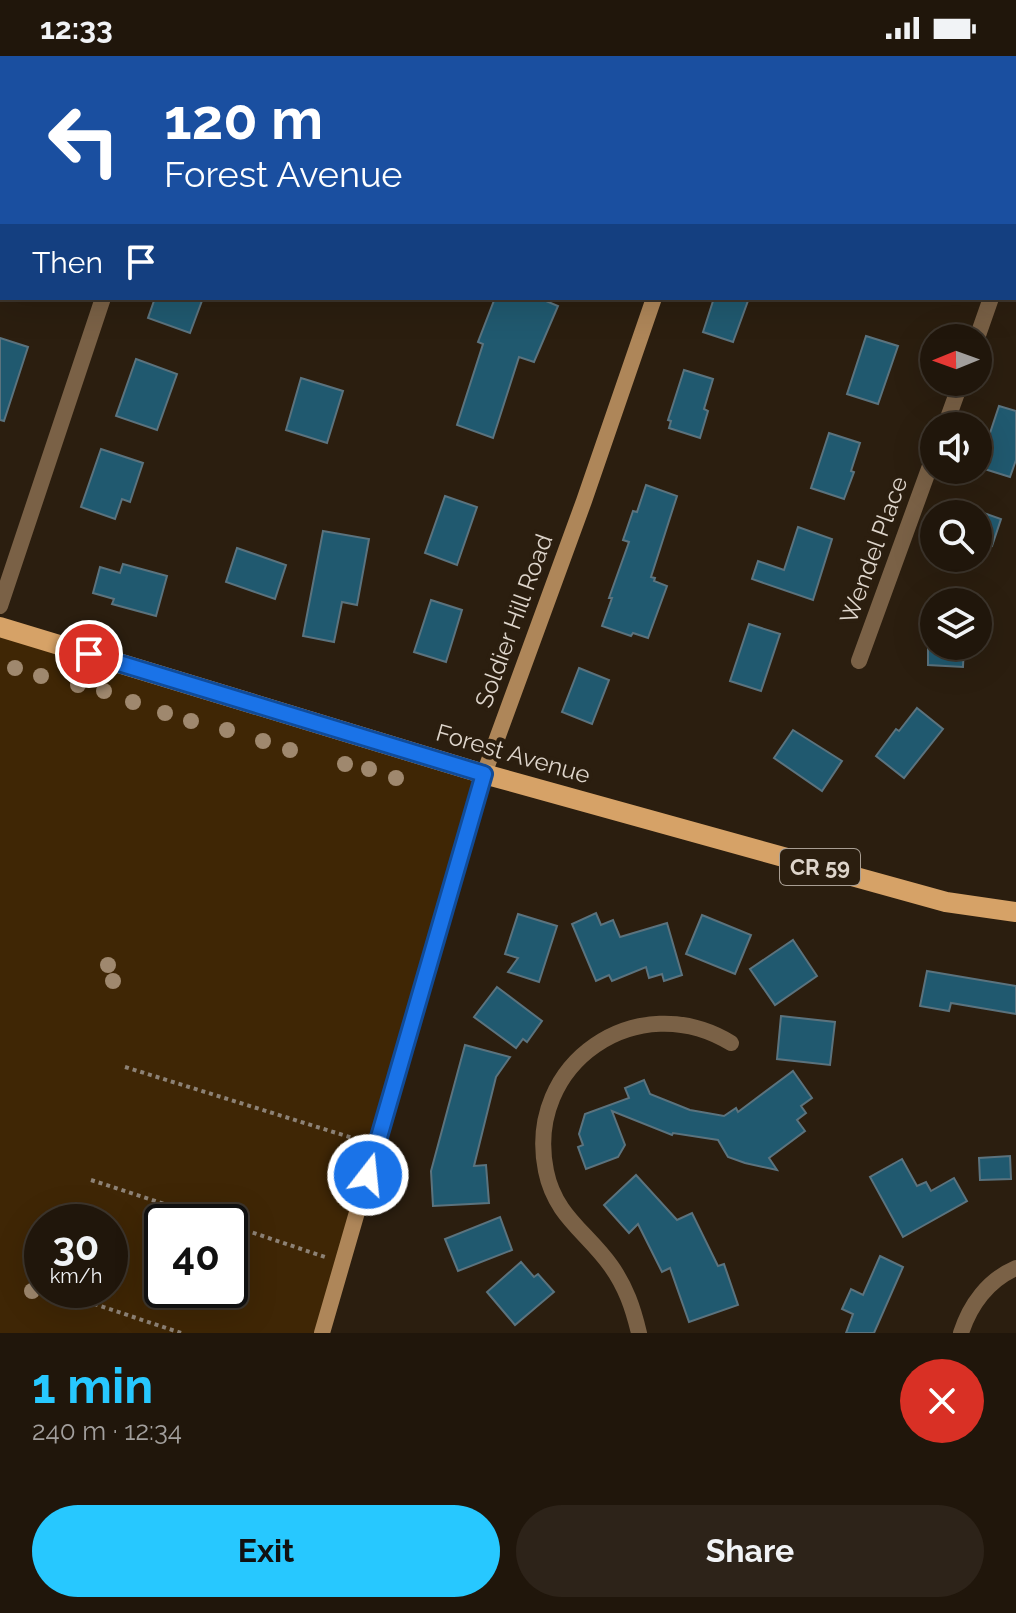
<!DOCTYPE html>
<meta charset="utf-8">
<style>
:root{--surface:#20160b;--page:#2d2319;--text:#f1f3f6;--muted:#a29f9d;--line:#3d352c;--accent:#27c8ff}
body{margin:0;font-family:Raleway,sans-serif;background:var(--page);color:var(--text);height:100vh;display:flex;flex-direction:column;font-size:30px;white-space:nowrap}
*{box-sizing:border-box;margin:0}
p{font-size:26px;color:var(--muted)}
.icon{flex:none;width:44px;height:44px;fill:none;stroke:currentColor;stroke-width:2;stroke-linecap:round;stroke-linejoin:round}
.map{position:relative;height:1277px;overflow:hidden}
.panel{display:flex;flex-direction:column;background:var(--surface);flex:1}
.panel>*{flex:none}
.banner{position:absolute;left:0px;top:0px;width:1016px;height:244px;box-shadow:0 8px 32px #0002,0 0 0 2px var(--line);background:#1a4fa0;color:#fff;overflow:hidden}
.needle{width:52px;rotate:269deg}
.fabs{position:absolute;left:920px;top:268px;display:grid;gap:16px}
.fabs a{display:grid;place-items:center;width:72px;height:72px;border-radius:50%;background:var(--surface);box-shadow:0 8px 32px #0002,0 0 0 2px var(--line);font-size:40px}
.speed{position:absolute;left:24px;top:1148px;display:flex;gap:16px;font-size:40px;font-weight:700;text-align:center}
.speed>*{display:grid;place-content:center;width:104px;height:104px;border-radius:50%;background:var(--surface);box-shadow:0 8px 32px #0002,0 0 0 2px var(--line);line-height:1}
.speed small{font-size:20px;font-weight:400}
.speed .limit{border:4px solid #111;border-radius:12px;background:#fff;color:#111}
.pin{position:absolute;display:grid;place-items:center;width:68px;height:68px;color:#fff;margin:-34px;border:4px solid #fff;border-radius:50%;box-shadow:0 2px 8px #0007}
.me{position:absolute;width:88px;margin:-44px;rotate:16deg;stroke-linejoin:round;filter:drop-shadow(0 0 6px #0008)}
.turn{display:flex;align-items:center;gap:28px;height:168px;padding:0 32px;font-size:36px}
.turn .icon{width:104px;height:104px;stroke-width:2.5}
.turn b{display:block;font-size:56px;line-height:68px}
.then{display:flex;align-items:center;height:76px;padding:0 32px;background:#0003;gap:16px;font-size:30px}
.round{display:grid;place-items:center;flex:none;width:84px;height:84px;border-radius:42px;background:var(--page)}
.head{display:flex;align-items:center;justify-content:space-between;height:136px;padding:0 32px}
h1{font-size:48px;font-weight:700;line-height:60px;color:var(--accent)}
.button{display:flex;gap:16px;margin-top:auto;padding:16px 32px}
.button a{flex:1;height:92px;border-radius:48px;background:var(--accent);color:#111;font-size:32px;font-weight:700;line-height:92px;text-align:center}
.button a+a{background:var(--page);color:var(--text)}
.status{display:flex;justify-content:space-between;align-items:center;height:56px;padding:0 40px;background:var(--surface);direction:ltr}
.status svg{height:22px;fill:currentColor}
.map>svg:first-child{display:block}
.green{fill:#3f2605;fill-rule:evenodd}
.building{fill:#20596f;stroke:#5b737e;stroke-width:2}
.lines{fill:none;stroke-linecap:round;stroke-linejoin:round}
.path{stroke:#8d8276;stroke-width:4;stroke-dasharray:4 4;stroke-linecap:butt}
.street{stroke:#7a6146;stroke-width:16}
.secondary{stroke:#ae8659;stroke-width:16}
.primary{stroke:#d6a267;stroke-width:20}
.tree{fill:#9f886e}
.route-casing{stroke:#114b97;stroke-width:20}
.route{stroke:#1a73e8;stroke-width:14}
.labels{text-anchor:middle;stroke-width:8;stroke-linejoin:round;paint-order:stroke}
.shield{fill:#2b1e0f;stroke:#a89e93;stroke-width:2}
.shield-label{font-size:22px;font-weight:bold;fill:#ded5cb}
.street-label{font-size:24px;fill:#ded5cb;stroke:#2b1e0f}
</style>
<div class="status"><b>12:33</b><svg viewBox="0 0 49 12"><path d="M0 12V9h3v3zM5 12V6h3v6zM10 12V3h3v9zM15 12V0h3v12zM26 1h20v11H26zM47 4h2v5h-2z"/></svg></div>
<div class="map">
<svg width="1016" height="1277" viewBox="0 0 1016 1277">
<rect width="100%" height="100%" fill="#2b1e0f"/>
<path class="green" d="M 0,571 L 484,718 L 322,1277 L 0,1277 ZM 42,1166 L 110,1166 L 110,1234 L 42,1234 ZM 162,1166 L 230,1166 L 230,1234 L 162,1234 Z"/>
<g class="building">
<polygon points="155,242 203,242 190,277 148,262"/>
<polygon points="495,242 539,242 558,250 534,306 519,301 493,382 457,369 483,288 478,286"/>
<polygon points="714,242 749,242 733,286 703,276"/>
<polygon points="866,280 898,290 878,348 847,338"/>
<polygon points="0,282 28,291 4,365 0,364"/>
<polygon points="136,303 177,318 157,374 116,360"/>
<polygon points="684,314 713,323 704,353 708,355 700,382 669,372 671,365 668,364"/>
<polygon points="301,322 343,335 327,387 286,374"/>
<polygon points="999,350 1016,355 1016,404 1010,421 978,411 978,406 987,376 990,377"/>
<polygon points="829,377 860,387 851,415 854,416 844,443 811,432"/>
<polygon points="101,393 143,407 130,446 122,443 115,463 81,451"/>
<polygon points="646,429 677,440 651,521 655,522 654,525 667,530 648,582 633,577 631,580 602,570 612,542 609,542 629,486 623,484 633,455 637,456"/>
<polygon points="445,440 477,451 457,509 425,497"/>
<polygon points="978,455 1001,463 992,490 978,484"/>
<polygon points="798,471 832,483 813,544 752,523 758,505 784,514"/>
<polygon points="323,475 369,483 357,549 342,546 334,586 303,580"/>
<polygon points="237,492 286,509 275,543 226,526"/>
<polygon points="123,508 167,520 156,560 112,548 114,543 93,537 100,511 120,517"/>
<polygon points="431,544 462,554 446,606 414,596"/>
<polygon points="749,568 780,578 761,635 730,625"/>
<polygon points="928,590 964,590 963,611 928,609"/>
<polygon points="579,612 609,624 592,668 562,656"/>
<polygon points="917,652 943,673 904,722 876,700 896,673 899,675"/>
<polygon points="793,674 842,705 822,735 774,702"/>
<polygon points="596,857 601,869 613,864 620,881 667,867 682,919 664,925 662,918 649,922 646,911 612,925 609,919 596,925 572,868"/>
<polygon points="518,858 557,870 539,926 508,916 518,902 505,898"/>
<polygon points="702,859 751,879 735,918 686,898"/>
<polygon points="793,884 817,920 775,949 750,913"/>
<polygon points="927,915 1016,930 1016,958 951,947 949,955 920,950"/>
<polygon points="497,931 542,965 527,986 523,983 516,992 474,961"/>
<polygon points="781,960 835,966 830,1009 777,1003"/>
<polygon points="465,989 510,1001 496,1021 474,1110 486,1109 489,1147 433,1150 431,1115"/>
<polygon points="793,1015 812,1042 801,1050 806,1057 797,1064 805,1075 769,1102 777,1114 745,1107 728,1101 718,1084 673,1077 672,1079 612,1055 625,1089 618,1101 586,1113 578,1091 583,1089 579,1078 585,1058 629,1042 625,1032 644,1024 650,1038 690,1054 724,1060 736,1052 738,1056"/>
<polygon points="1010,1100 1011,1123 980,1124 979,1102"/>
<polygon points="902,1103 917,1130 926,1126 931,1135 954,1122 967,1145 903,1181 870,1121"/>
<polygon points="636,1119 677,1164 692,1157 718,1210 724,1208 738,1249 689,1266 670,1212 662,1216 638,1168 629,1177 604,1149"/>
<polygon points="500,1161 512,1194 458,1215 445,1183"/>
<polygon points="880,1200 903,1211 874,1277 846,1277 853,1258 842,1253 851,1233 863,1239"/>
<polygon points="521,1206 534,1221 538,1218 554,1236 515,1269 487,1236"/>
</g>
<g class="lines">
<g class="path">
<polyline points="125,1011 359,1084"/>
<polyline points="91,1124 220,1166"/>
<polyline points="230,1169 325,1201"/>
<polyline points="56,1235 181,1277"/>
</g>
<g class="street">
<polyline points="182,2 183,0"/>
<polyline points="977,282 991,242"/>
<polyline points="945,370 961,326"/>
<polyline points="0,550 103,242"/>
<polyline points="859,605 934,399"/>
<path d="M 639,1277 C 633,1252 626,1231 611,1210 C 587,1176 555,1160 546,1115 C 524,1007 638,930 731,987"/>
<path d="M 961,1277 C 970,1249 988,1224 1016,1212"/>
</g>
<g class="secondary">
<polyline points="738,2 738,0"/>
<polyline points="322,1277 484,718 584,445 654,242"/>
</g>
<polyline class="primary" points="0,571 484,718 946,846 1016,856"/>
</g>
<g class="tree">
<circle cx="15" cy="612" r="8"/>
<circle cx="41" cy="620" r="8"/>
<circle cx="78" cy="629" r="8"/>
<circle cx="104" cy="635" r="8"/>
<circle cx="133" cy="646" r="8"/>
<circle cx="165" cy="657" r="8"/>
<circle cx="191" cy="665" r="8"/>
<circle cx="227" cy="674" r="8"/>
<circle cx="263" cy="685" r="8"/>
<circle cx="290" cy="694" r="8"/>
<circle cx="345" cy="708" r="8"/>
<circle cx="369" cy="713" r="8"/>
<circle cx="396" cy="722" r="8"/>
<circle cx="108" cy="909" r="8"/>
<circle cx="113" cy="925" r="8"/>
<circle cx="32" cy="1235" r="8"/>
</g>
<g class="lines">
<defs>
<polyline id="route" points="89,598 484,718 368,1119"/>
</defs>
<use href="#route" class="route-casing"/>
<use href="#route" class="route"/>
</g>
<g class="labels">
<rect class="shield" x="780" y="793" width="80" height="36" rx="6"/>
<g class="shield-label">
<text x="820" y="819">CR 59</text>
</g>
<g class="street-label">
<text transform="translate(874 494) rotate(-70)" y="8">Wendel Place</text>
<text transform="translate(514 565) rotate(-70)" y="8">Soldier Hill Road</text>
<text transform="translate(513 698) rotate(16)" y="8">Forest Avenue</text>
</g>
</g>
</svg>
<div class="fabs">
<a><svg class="needle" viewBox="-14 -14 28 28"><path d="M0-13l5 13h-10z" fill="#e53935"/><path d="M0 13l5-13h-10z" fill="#a29f9d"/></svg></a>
<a><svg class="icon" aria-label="sound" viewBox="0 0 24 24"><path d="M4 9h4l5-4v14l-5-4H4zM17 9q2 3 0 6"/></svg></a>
<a><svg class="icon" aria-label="search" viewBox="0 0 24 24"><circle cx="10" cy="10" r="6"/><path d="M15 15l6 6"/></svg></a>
<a><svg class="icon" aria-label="layers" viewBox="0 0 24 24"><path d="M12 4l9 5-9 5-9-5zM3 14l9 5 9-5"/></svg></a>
</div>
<div class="speed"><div>30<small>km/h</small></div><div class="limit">40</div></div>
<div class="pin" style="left:89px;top:598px;background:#d93025"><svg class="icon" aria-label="arrive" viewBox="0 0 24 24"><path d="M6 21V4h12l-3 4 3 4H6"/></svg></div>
<svg class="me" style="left:368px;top:1119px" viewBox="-20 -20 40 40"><circle r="17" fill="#1a73e8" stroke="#fff" stroke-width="3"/><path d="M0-11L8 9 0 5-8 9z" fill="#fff"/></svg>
<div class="banner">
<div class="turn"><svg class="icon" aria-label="left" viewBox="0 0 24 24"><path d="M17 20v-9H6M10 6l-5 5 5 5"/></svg><div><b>120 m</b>Forest Avenue</div></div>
<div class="then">Then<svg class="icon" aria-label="arrive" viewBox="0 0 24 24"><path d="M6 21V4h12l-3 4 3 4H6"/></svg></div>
</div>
</div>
<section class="panel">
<div class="head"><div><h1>1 min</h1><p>240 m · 12:34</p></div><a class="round" style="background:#d93025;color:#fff"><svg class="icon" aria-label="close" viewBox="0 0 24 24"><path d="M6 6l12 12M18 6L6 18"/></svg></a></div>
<div class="button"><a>Exit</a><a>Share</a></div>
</section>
